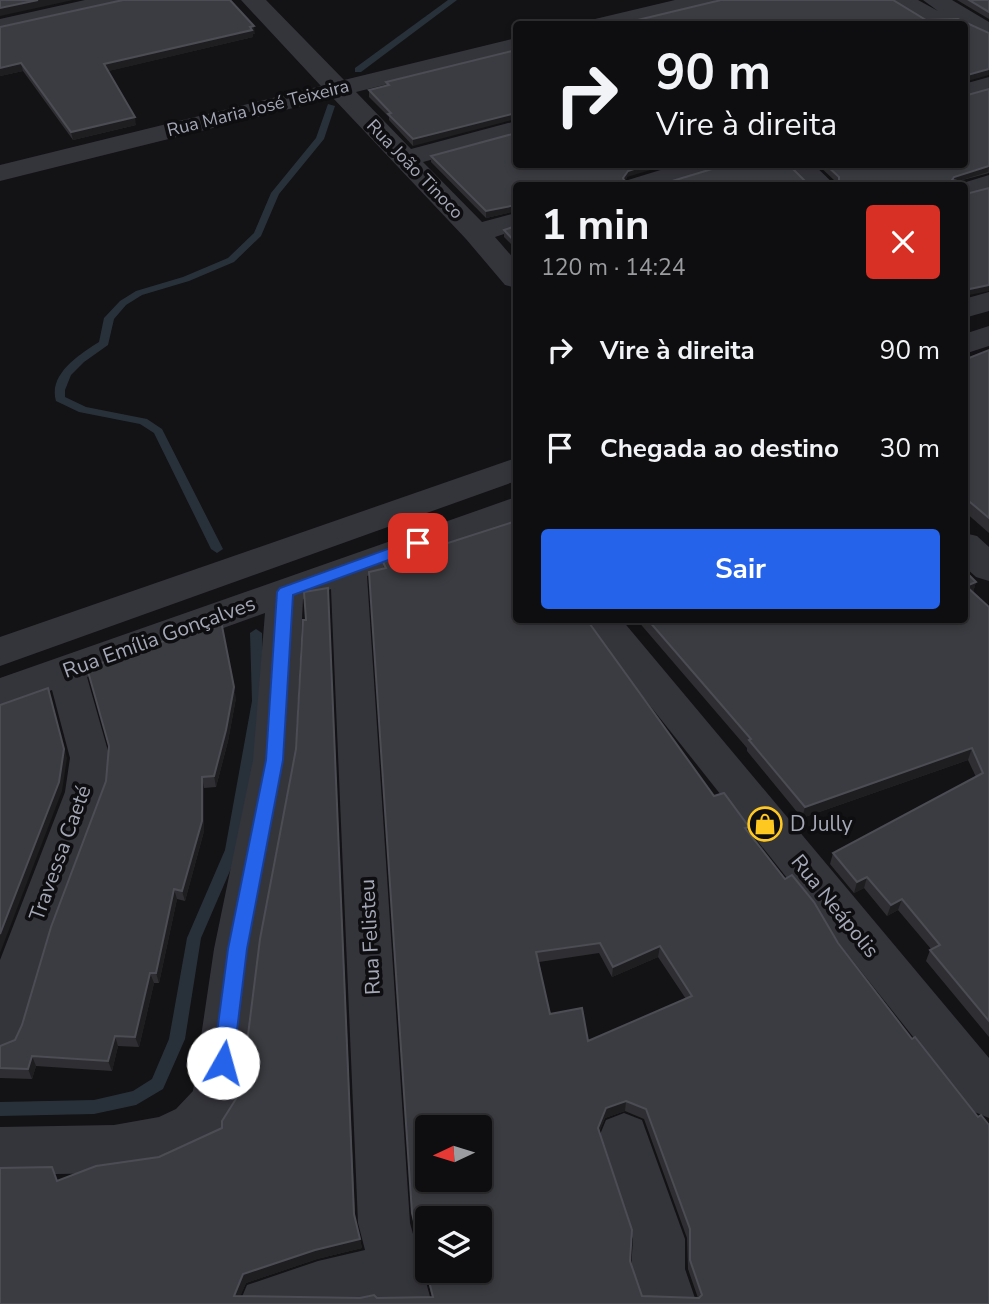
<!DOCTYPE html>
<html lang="pt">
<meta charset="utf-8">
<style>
:root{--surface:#0e0e10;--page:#171719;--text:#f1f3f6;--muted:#9b9c9f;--line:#2e2e30;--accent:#2563eb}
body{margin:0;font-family:"Nunito Sans",sans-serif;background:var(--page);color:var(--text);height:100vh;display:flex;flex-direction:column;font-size:26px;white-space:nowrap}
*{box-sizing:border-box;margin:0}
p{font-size:23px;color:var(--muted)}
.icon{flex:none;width:38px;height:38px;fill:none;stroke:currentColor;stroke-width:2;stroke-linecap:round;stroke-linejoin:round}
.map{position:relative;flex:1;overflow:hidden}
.panel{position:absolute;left:513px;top:182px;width:455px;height:441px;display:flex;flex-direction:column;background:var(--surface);border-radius:7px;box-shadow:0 4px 10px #0003,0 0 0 2px var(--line)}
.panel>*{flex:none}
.banner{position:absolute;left:513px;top:21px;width:455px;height:147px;border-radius:7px;box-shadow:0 4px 10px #0003,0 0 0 2px var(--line);background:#0e0e10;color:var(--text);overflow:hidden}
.needle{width:46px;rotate:266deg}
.buttons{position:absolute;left:415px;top:1115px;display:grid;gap:14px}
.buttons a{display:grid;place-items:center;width:77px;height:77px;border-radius:7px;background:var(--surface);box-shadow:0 4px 10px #0003,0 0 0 2px var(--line);font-size:35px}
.pin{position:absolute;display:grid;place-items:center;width:60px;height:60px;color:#fff;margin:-30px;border-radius:14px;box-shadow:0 4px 10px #0006}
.me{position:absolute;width:77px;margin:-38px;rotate:7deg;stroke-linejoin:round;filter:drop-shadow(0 0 5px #0008)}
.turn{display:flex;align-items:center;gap:24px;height:147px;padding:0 28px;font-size:32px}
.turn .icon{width:91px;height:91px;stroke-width:2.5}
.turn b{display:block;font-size:49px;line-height:60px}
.round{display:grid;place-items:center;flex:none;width:74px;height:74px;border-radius:7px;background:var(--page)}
.summary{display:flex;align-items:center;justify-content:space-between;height:119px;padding:0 28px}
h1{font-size:42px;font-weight:700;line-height:52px}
.cta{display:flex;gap:14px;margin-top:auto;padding:14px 28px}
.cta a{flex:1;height:80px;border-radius:7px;background:var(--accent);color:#fff;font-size:28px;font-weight:700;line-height:80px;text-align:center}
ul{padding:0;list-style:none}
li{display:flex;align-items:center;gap:21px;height:98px;padding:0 28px}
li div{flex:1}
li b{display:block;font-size:26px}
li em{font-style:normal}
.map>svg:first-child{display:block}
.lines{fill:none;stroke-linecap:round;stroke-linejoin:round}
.stream{fill:#28313a;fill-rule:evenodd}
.minor{fill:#34343b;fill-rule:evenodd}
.wall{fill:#2f2f33;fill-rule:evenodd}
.shaded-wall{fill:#1e1e21}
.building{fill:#3b3c41;stroke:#4c4d54;stroke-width:2;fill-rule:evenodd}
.route{fill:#2563eb;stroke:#184099;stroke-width:2}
.labels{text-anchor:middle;stroke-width:7;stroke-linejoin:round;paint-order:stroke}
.far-street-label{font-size:18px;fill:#a4a8b7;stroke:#0e0e10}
.street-label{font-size:21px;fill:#a4a8b7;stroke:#0e0e10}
.poi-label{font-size:21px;fill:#a4a8b7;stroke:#0e0e10;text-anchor:start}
</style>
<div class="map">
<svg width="989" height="1304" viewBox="0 0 989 1304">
<rect width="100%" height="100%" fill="#131315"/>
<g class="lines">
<g class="stream">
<polygon points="448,0 457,0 361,72 355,72 355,68"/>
<path d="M 328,104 L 335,106 L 324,139 L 279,194 L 261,236 L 234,262 L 189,281 L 142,295 L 126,305 L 114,319 L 108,345 L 84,362 L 71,375 L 65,390 L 65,397 L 86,407 L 147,419 L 162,429 L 223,549 L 217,553 L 211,549 L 154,433 L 140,424 L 79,412 L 56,401 C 48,374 80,354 99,342 L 104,318 L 120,301 L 136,291 L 183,277 L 228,258 L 254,233 L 271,193 L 316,138 Z"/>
<polygon points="256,629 262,633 264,701 239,850 201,938 185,1039 163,1089 136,1105 94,1114 0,1116 0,1102 94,1100 133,1091 152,1079 169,1039 187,938 225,850 252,701 250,633"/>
</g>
<g class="minor">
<polygon points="85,0 128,0 124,5 0,33 0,19"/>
<polygon points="241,0 266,0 344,80 516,38 516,52 356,92 411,149 516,121 516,137 423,162 482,222 516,213 516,230 495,237 516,261 516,288 505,285 466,239 333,98 0,181 0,165 321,86"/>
<polygon points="675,0 716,0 712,5 631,24 591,24 595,19"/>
<polygon points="890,0 918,0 938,11 923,0 952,0 989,22 989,39 950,19 954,24 926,24 894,5"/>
<polygon points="989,77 989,93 964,100 964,84"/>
<polygon points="680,164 723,164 720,170 668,186 625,186 628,180"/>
<polygon points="783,164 813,164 836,186 806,186"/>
<polygon points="989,175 989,192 964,198 964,186 953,186"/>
<polygon points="989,292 989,311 964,318 964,299"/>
<polygon points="989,326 989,346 964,354 964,334"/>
<polygon points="516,458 516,481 0,666 0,637"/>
<polygon points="516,497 516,522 367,576 410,1223 432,1304 378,1304 377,1300 361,1304 239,1304 247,1285 318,1261 365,1250 358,1223 331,589 303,599 295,760 260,949 241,1101 233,1117 212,1143 161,1164 114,1173 0,1175 0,1127 114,1125 159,1117 176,1109 193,1091 214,949 253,760 265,613 87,677 110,758 107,792 53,937 24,1034 17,1049 0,1055 0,960 65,792 70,758 52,690 0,708 0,678"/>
<polygon points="964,533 977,536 989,547 989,581 976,577 964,566"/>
<polygon points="582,620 622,620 989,1058 989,1118 972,1111"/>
<polygon points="624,1113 642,1120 685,1239 685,1269 697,1304 643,1304 631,1269 633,1239 599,1137 606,1120"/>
</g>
</g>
<g class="wall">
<polygon points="957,0 989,0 989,19"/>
<polygon points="0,27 255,34 253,34 253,37 108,71 136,125 73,140 23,71 0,76"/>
<polygon points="516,50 413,146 389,120 389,117 369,97 369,90 386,86 386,82"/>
<polygon points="989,89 989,173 959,181 516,186 516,211 486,218 431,162 431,156 627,177 625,182 835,181 817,164 964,164"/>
<polygon points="516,226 516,249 504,237 504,230"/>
<polygon points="989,350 989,533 964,511 964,360"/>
<path d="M 423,551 L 714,796 L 748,832 L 838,943 L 912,1039 L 978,1117 L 989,1304 L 0,1304 L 58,1180 L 159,1157 L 222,1128 L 241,1091 L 296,749 L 306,620 L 328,588 L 355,1219 L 362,1248 L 317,1259 L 246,1283 L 240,1296 L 377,1298 L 432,1297 L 413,1223 L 412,1213 L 383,562 ZM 599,953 L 612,977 L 658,957 L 686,999 L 588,1041 L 550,1014 L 539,962 ZM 625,1111 L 644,1119 L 687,1238 L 688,1269 L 698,1298 L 642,1296 L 630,1261 L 599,1132 L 605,1118 Z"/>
<polygon points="964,570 976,582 973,592 989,607 989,1037 926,961 930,950 931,949 898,910 887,916 864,888 854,893 830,864 833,853 976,777 968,760 802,818 747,751 747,748 637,620 964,620"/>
<polygon points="236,698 228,741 216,787 204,788 204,831 185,901 177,899 159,983 154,983 139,1047 118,1046 112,1071 36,1066 32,1079 0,1078 0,1046 15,1040"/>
</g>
<g class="shaded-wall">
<polygon points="38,0 73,0 0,16 0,8"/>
<polygon points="254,26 255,34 253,34 253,37 105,72 104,64"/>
<polygon points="21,63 23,71 0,76 0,68"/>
<polygon points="989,69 989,75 964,82 964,76"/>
<polygon points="516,113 516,119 413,146 413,139"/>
<polygon points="135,117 136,125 73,140 71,132"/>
<polygon points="649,164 670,164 627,177 623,185 623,178 628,171"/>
<polygon points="989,166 988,172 952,183 952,180 954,177"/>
<polygon points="516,205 516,211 486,218 486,211"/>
<polygon points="989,285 989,291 964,296 965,290"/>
<polygon points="976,582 973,593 966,586"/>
<polygon points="328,588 329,599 355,1223 354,1214"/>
<polygon points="234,687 236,698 228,741 216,787 214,776"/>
<polygon points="48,688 67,758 62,791 0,953 0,934"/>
<polygon points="972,748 968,760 802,818 805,807"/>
<polygon points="202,777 204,788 204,831 185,901 182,891"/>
<polygon points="867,877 864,888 854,893 857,882"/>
<polygon points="174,889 177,899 159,983 156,973"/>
<polygon points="902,899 898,910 887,916 891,905"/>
<polygon points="660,946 658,957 612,977 613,967"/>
<polygon points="150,973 154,983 139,1047 135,1037"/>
<polygon points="115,1036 118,1046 112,1071 108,1061"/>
<polygon points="32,1056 36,1066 32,1079 28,1069"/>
<polygon points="626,1101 625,1111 605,1118 597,1138 598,1128 606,1108"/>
<polygon points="360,1239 362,1248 317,1259 246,1283 237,1304 234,1296 243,1274 315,1250"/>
</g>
<g class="building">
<polygon points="0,0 38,0 0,8"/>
<polygon points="123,0 230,0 254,26 250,27 252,30 104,64 135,117 71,132 21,63 0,68 0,27"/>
<polygon points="721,0 893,0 926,20 958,19 989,33 989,69 964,76 964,24 621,24"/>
<polygon points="969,0 989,0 989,12"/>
<polygon points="516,50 516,113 413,139 388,114 391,113 369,90 389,85 386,82"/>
<polygon points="989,89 989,166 954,177 952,180 963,182 963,186 516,186 516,205 486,211 431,156 516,133 516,164 649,164 628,171 623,178 625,182 669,182 722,166 722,164 788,164 805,181 839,181 839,177 825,164 964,164 964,96"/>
<polygon points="989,188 989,285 965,290 964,291 964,192 966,194"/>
<polygon points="516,226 516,243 504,230"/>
<polygon points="989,350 989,518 964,497 964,360"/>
<path d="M 516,521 L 516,620 L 587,620 L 714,796 L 724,793 L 749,827 L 745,828 L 785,879 L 792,875 L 814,902 L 838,943 L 912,1039 L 915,1037 L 978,1117 L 981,1115 L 989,1125 L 989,1304 L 0,1304 L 0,1168 L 52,1167 L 57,1181 L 96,1166 L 159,1157 L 222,1128 L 222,1121 L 241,1091 L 260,939 L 296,749 L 303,620 L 306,620 L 304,592 L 328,588 L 354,1214 L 360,1239 L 315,1250 L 243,1274 L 234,1296 L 360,1298 L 374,1295 L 377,1298 L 433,1297 L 412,1213 L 369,572 L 386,568 L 383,562 L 412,551 L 421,548 L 423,551 ZM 600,943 L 613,967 L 660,946 L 692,996 L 588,1041 L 582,1008 L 550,1014 L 536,952 ZM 626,1101 L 646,1109 L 690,1229 L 690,1260 L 702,1295 L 699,1298 L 642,1296 L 630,1261 L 632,1230 L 598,1128 L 606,1108 ZM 427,1127 L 480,1127 L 480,1180 L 427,1180 ZM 427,1218 L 480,1218 L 480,1270 L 427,1270 Z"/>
<polygon points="964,570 976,582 966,586 989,607 989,1021 930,950 940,945 902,899 891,905 867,877 857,882 833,853 983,773 972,748 805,807 749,740 751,739 648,620 964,620"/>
<polygon points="221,621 234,687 226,730 214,776 202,777 202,821 182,891 174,889 156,973 150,973 135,1037 115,1036 108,1061 32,1056 28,1069 0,1068 0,1046 15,1040 22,1025 51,927 106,781 109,746 87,668"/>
<polygon points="48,688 64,749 59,782 0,934 0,705"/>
</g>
<polygon class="route" points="418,538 426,543 424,547 293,595 283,760 247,949 233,1063 230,1069 223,1072 216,1069 213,1063 228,949 266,760 277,592 280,588"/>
<defs>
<symbol id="shop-ring" viewBox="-11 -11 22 22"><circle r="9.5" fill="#0e0e10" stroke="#ffc821" stroke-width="1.5"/><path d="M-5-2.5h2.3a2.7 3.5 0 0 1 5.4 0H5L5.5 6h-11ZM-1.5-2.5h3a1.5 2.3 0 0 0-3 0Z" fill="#ffc821"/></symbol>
</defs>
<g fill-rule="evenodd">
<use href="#shop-ring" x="746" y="805" width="38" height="38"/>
</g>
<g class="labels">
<g class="far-street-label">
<text transform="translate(258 108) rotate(-14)" y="6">Rua Maria José Teixeira</text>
<text transform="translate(415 169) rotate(46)" y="6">Rua João Tinoco</text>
</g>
<g class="street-label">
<text transform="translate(159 637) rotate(-20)" y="7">Rua Emília Gonçalves</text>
<text transform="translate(60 853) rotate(-70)" y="7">Travessa Caeté</text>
<text transform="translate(835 906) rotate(51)" y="7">Rua Neápolis</text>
<text transform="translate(370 937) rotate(-93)" y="7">Rua Felisteu</text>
</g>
<g class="poi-label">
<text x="790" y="831">D Jully</text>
</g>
</g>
</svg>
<div class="buttons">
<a><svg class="needle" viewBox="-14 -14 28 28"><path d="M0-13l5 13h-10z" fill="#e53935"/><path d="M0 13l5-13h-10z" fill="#9b9c9f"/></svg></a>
<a><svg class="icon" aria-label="layers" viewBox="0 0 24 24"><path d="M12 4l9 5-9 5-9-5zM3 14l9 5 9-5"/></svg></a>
</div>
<div class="pin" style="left:418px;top:543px;background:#d93025"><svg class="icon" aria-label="arrive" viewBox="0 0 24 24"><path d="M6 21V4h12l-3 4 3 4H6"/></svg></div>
<svg class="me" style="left:223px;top:1063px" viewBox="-20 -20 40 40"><circle r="19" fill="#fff"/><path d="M0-13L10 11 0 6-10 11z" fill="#2563eb"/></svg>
<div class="banner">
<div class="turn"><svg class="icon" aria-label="right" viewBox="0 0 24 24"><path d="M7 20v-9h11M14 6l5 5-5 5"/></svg><div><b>90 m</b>Vire à direita</div></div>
</div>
<section class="panel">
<div class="summary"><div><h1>1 min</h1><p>120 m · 14:24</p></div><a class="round" style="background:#d93025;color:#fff"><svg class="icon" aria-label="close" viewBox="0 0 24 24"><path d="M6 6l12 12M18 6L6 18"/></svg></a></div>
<ul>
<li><svg class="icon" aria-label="right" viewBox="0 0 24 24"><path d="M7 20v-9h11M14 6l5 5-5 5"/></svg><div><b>Vire à direita</b></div><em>90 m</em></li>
<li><svg class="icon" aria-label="arrive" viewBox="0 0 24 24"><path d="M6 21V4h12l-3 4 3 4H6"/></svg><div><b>Chegada ao destino</b></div><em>30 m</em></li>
</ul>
<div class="cta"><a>Sair</a></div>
</section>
</div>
